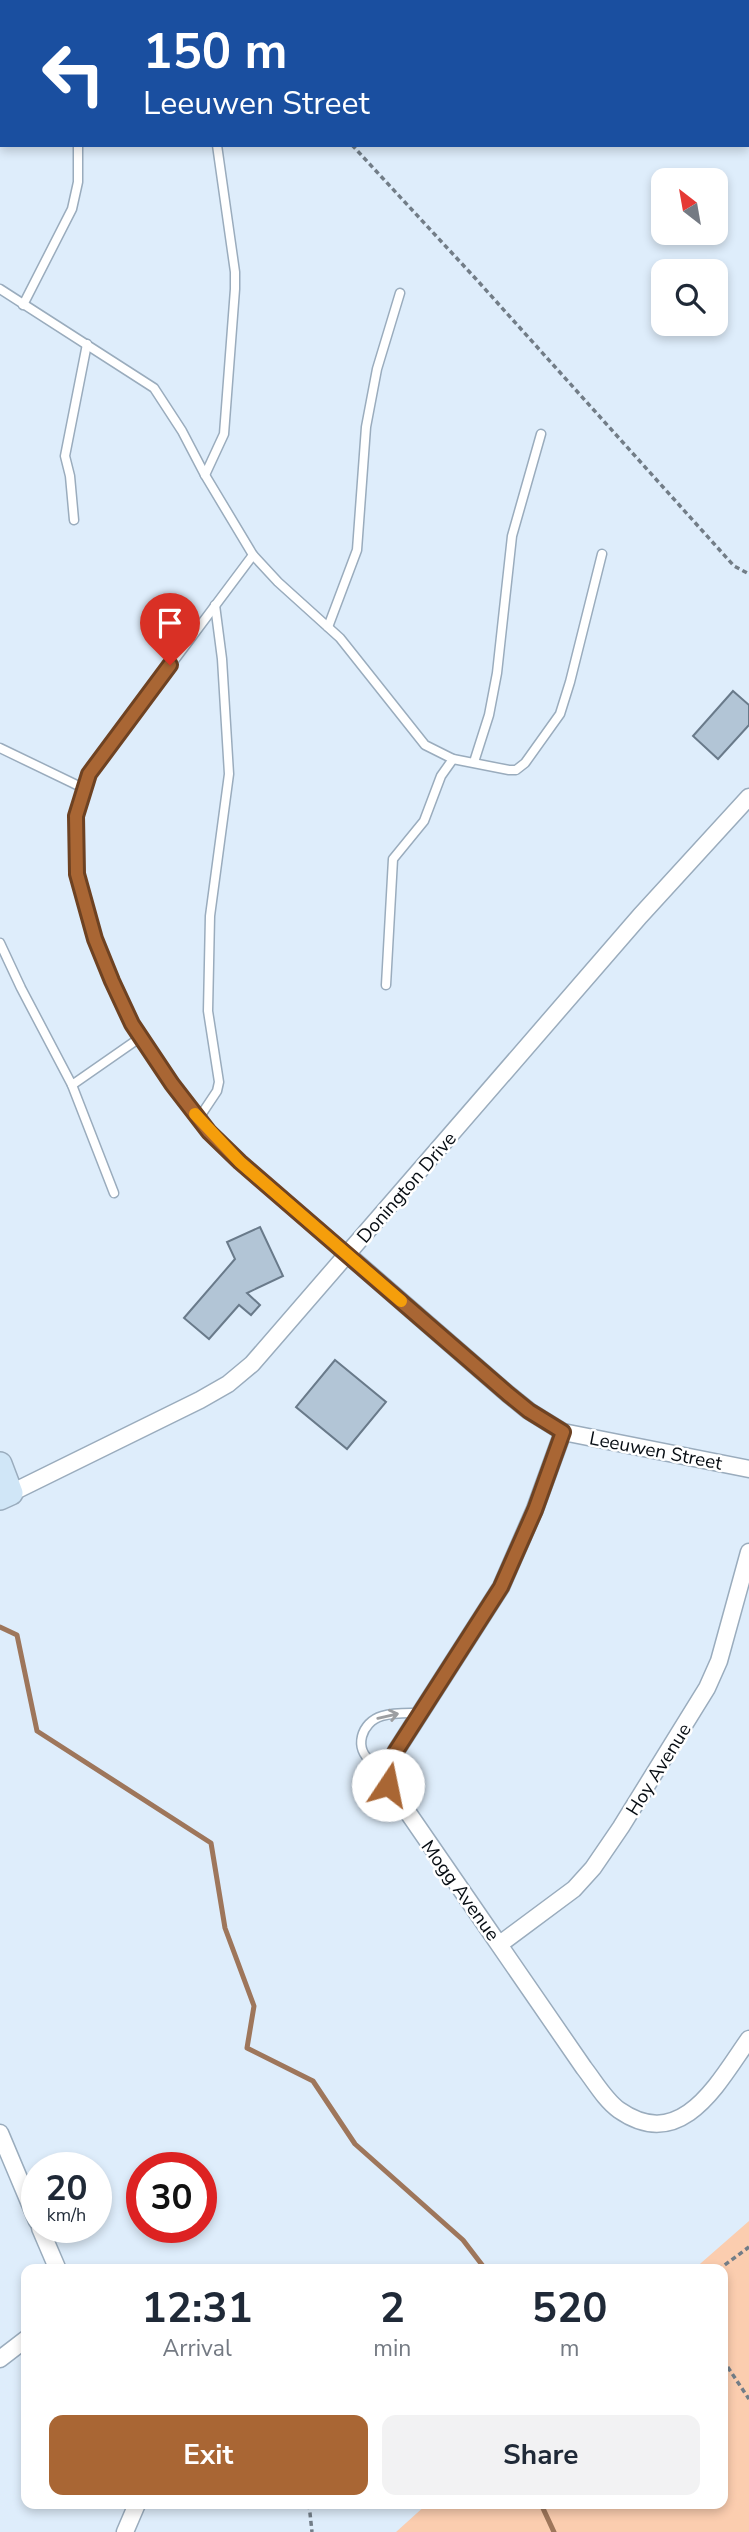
<!DOCTYPE html>
<style>
:root{--surface:#fff;--page:#f2f2f3;--text:#1f2937;--muted:#747a83;--accent:#a96634}
body{margin:0;font-family:"Nunito Sans",sans-serif;background:var(--page);color:var(--text);height:100vh;display:flex;flex-direction:column;font-size:26px;white-space:nowrap}
*{box-sizing:border-box;margin:0}
p{font-size:23px;color:var(--muted)}
.icon{flex:none;width:38px;height:38px;fill:none;stroke:currentColor;stroke-width:2;stroke-linecap:round;stroke-linejoin:round}
.map{position:relative;flex:1;overflow:hidden}
.side{position:absolute;left:21px;top:2264px;width:707px;height:245px;display:flex;flex-direction:column;background:var(--surface);border-radius:14px;box-shadow:0 4px 10px #0003}
.side>*{flex:none}
.hud{position:absolute;left:0px;top:0px;width:749px;height:147px;box-shadow:0 4px 10px #0003;background:#1a4fa0;color:#fff;overflow:hidden}
.needle{width:46px;rotate:329deg}
.buttons{position:absolute;left:651px;top:168px;display:grid;gap:14px}
.buttons a{display:grid;place-items:center;width:77px;height:77px;border-radius:14px;background:var(--surface);box-shadow:0 4px 10px #0003;font-size:35px}
.speed{position:absolute;left:21px;top:2152px;display:flex;gap:14px;font-size:35px;font-weight:700;text-align:center}
.speed>*{display:grid;place-content:center;width:91px;height:91px;border-radius:50%;background:var(--surface);box-shadow:0 4px 10px #0003;line-height:1}
.speed small{font-size:18px;font-weight:400}
.speed .limit{border:10px solid #d22;background:#fff;color:#111}
.pin{position:absolute;display:grid;place-items:center;width:60px;height:60px;color:#fff;margin:-72px -30px;border-radius:50% 50% 50% 0;rotate:-45deg;box-shadow:0 0 7px #0007}
.pin .icon{rotate:45deg}
.me{position:absolute;width:77px;margin:-38px;rotate:11deg;stroke-linejoin:round;filter:drop-shadow(0 0 5px #0008)}
.turn{display:flex;align-items:center;gap:24px;height:147px;padding:0 28px;font-size:32px}
.turn .icon{width:91px;height:91px;stroke-width:2.5}
.turn b{display:block;font-size:49px;line-height:60px}
.eta{display:flex;justify-content:space-evenly;align-items:center;height:119px;text-align:center}
.eta b{font-size:42px;font-weight:700;line-height:49px}
.action{display:flex;gap:14px;margin-top:auto;padding:14px 28px}
.action a{flex:1;height:80px;border-radius:14px;background:var(--accent);color:#fff;font-size:28px;font-weight:700;line-height:80px;text-align:center}
.action a+a{background:var(--page);color:var(--text)}
.map>svg:first-child{display:block}
.green{fill:#fbcdaf}
.lines{fill:none;stroke-linecap:round;stroke-linejoin:round}
.stream{stroke:#9e765b;stroke-width:5}
.building{fill:#b2c5d6;stroke:#697a8a;stroke-width:2}
.lane-casing{stroke:#9aacbd;stroke-width:11}
.street-casing{stroke:#9aacbd;stroke-width:19}
.secondary-casing{stroke:#9aacbd;stroke-width:26}
.path{stroke:#727d87;stroke-width:3.5;stroke-dasharray:5 3.5;stroke-linecap:butt}
.lane{stroke:#fff;stroke-width:8}
.street{stroke:#fff;stroke-width:16}
.secondary{stroke:#d0e6f7;stroke-width:23}
.oneway{stroke:#9c9ea1}
.route-casing{stroke:#6e4222;stroke-width:18}
.route{stroke:#a96634;stroke-width:12}
.slow{stroke:#f59e0b;stroke-width:12}
.labels{text-anchor:middle;stroke-width:5;stroke-linejoin:round;paint-order:stroke}
.street-label{font-size:19px;fill:#070d13;stroke:#fff}
</style>
<div class="map">
<svg width="749" height="2532" viewBox="0 0 749 2532">
<rect width="100%" height="100%" fill="#deedfb"/>
<polygon class="green" points="749,2221 749,2532 396,2532 427,2504 723,2504 723,2270 693,2270"/>
<g class="lines">
<g class="stream">
<polyline points="0,1627 17,1635 37,1731 211,1843 225,1928 254,2006 247,2048 313,2081 355,2144 463,2240 486,2270"/>
<polyline points="541,2504 554,2532"/>
</g>
</g>
<g class="building">
<polygon points="733,691 749,705 749,725 718,759 693,736"/>
<polygon points="260,1227 283,1276 247,1293 260,1305 251,1315 239,1305 209,1339 184,1318 235,1259 227,1242"/>
<polygon points="335,1360 386,1402 347,1449 296,1407"/>
</g>
<g class="lines">
<defs>
<g id="lane">
<polyline points="81,2 81,0"/>
<polyline points="0,289 154,388 182,431 205,475 253,555 278,582 340,638 425,745 453,759 509,770 516,770 525,763 560,714 570,682 602,554"/>
<polyline points="23,305 72,209 78,182 78,145"/>
<polyline points="205,475 224,434 235,289 235,272 217,145"/>
<polyline points="74,520 70,476 65,456 87,344"/>
<path d="M 253,555 L 89,774 C 40,885 135,1047 209,1131 C 249,1177 301,1215 348,1255"/>
<polyline points="328,627 357,550 366,427 377,369 400,293"/>
<polyline points="0,748 83,788"/>
<polyline points="474,762 489,715 497,673 512,536 541,434"/>
<polyline points="0,943 21,988 72,1085 141,1037"/>
<polyline points="386,985 393,859 424,821 441,776 453,759"/>
<polyline points="72,1085 114,1193"/>
<polyline points="199,1118 217,1091 219,1082 208,1011 210,916 229,774 222,659 215,605"/>
<path d="M 387,1770 C 382,1767 377,1765 372,1762 C 353,1749 361,1722 382,1716 C 395,1712 408,1713 421,1713"/>
</g>
<g id="street">
<polyline points="348,1255 508,1394 529,1411 563,1432 749,1469"/>
<path d="M 563,1432 L 535,1509 L 501,1587 L 396,1751 L 387,1770 L 389,1785 L 584,2068 C 595,2082 605,2100 619,2110 C 682,2154 719,2081 749,2039"/>
<polyline points="11,1493 200,1400 228,1384 252,1364 640,916 749,797"/>
<polyline points="500,1944 574,1889 593,1868 621,1827 707,1688 719,1661 749,1552"/>
<polyline points="0,2133 37,2221"/>
<polyline points="40,2228 58,2270"/>
<polyline points="0,2359 26,2339"/>
<polyline points="125,2532 137,2504"/>
</g>
<polyline id="secondary" points="0,1464 11,1493 0,1498"/>
</defs>
<use href="#lane" class="lane-casing"/>
<use href="#street" class="street-casing"/>
<use href="#secondary" class="secondary-casing"/>
<g class="path">
<polyline points="216,0 218,2"/>
<polyline points="352,145 476,279 734,566 749,574"/>
<polyline points="718,2270 749,2247"/>
<polyline points="723,2360 749,2399"/>
<polyline points="309,2504 312,2532"/>
</g>
<use href="#lane" class="lane"/>
<use href="#street" class="street"/>
<use href="#secondary" class="secondary"/>
</g>
<defs><path id="oneway-shaft" d="M-6 0H5M1.5-3L5.5 0L1.5 3" fill="none" stroke-width="1.6" stroke-linecap="round" stroke-linejoin="round" transform="scale(1.75)"/></defs>
<use class="oneway" href="#oneway-shaft" transform="translate(388 1716) rotate(-13)"/>
<g class="lines">
<defs>
<polyline id="route" points="170,665 89,774 76,816 77,874 95,939 112,981 132,1024 172,1084 209,1132 240,1162 508,1394 529,1411 563,1432 535,1510 501,1587 396,1751 387,1770 388,1785"/>
</defs>
<use href="#route" class="route-casing"/>
<use href="#route" class="route"/>
<polyline class="slow" points="195,1114 240,1162 401,1301"/>
</g>
<g class="labels">
<g class="street-label">
<text transform="translate(406 1187) rotate(-49)" y="7">Donington Drive</text>
<text transform="translate(656 1450) rotate(11)" y="7">Leeuwen Street</text>
<text transform="translate(658 1769) rotate(-58)" y="7">Hoy Avenue</text>
<text transform="translate(461 1890) rotate(54)" y="7">Mogg Avenue</text>
</g>
</g>
</svg>
<div class="buttons">
<a><svg class="needle" viewBox="-14 -14 28 28"><path d="M0-13l5 13h-10z" fill="#e53935"/><path d="M0 13l5-13h-10z" fill="#747a83"/></svg></a>
<a><svg class="icon" aria-label="search" viewBox="0 0 24 24"><circle cx="10" cy="10" r="6"/><path d="M15 15l6 6"/></svg></a>
</div>
<div class="speed"><div>20<small>km/h</small></div><div class="limit">30</div></div>
<div class="pin" style="left:170px;top:665px;background:#d93025"><svg class="icon" aria-label="arrive" viewBox="0 0 24 24"><path d="M6 21V4h12l-3 4 3 4H6"/></svg></div>
<svg class="me" style="left:388px;top:1785px" viewBox="-20 -20 40 40"><circle r="19" fill="#fff"/><path d="M0-13L10 11 0 6-10 11z" fill="#a96634"/></svg>
<div class="hud">
<div class="turn"><svg class="icon" aria-label="left" viewBox="0 0 24 24"><path d="M17 20v-9H6M10 6l-5 5 5 5"/></svg><div><b>150 m</b>Leeuwen Street</div></div>
</div>
<section class="side">
<div class="eta">
<div><b>12:31</b><p>Arrival</p></div>
<div><b>2</b><p>min</p></div>
<div><b>520</b><p>m</p></div>
</div>
<div class="action"><a>Exit</a><a>Share</a></div>
</section>
</div>
